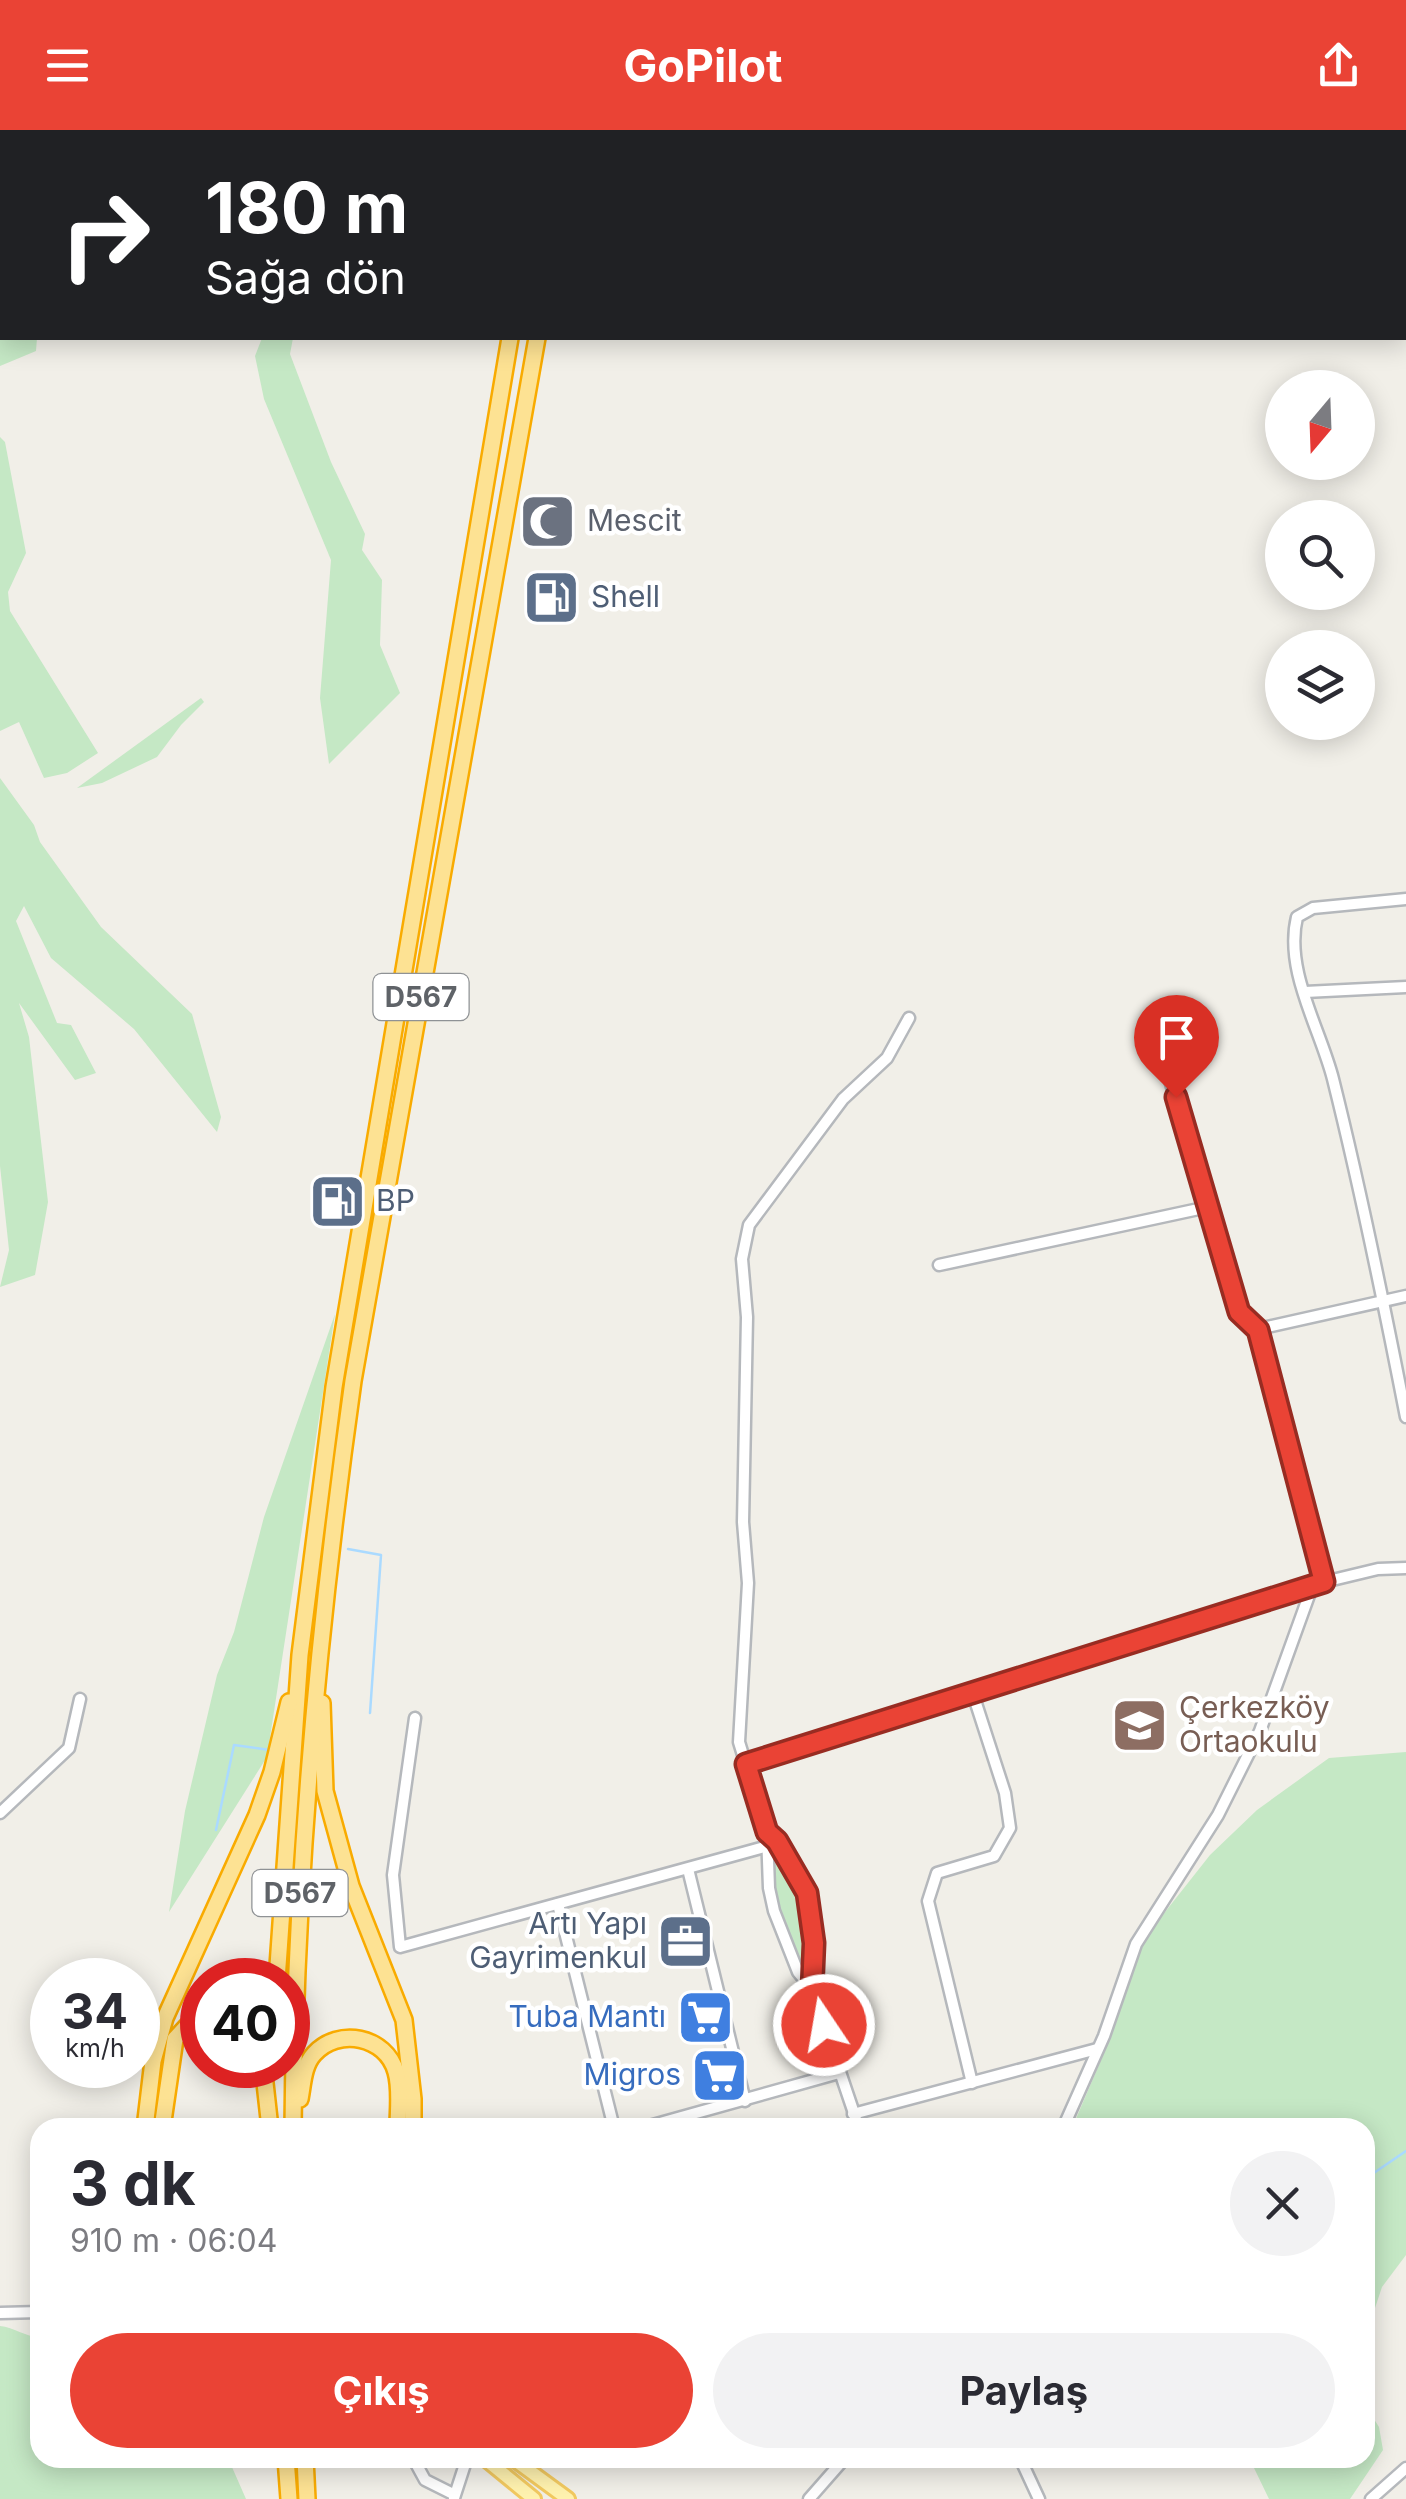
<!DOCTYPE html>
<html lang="tr">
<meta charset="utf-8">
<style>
:root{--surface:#fff;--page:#f2f2f3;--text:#2b2b33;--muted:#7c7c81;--accent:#ea4335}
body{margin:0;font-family:Inter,sans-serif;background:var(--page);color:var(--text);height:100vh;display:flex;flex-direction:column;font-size:38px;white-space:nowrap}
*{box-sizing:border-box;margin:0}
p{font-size:32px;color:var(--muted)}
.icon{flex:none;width:55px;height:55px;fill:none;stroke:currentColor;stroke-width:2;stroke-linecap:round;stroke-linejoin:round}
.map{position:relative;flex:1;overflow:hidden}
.details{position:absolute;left:30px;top:1988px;width:1345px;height:350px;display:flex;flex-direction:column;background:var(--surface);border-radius:30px;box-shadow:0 5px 25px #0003}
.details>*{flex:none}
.banner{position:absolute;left:0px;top:0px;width:1408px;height:210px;box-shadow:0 5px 25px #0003;background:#202124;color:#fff;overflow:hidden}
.needle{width:65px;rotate:199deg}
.tools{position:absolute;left:1265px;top:240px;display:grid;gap:20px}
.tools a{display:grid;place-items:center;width:110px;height:110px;border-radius:50%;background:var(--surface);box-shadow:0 5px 25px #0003;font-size:50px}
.speed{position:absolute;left:30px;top:1828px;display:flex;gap:20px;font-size:50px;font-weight:700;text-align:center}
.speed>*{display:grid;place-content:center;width:130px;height:130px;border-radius:50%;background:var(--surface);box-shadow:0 5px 25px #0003;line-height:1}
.speed small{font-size:25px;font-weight:400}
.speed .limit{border:15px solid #d22;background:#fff;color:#111}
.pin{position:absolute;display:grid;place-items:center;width:85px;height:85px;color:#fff;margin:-102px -42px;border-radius:50% 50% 50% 0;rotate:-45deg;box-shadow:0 0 10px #0007}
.pin .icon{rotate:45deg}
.me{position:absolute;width:110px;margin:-55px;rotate:348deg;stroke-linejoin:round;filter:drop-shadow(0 0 8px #0008)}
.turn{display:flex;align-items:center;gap:35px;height:210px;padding:0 40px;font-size:45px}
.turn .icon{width:130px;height:130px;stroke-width:2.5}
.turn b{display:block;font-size:70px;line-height:85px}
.round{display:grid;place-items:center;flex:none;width:105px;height:105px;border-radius:52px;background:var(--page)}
.summary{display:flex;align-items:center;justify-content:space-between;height:170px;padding:0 40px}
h1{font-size:60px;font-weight:700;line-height:75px}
.cta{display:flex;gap:20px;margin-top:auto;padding:20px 40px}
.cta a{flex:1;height:115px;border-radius:60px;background:var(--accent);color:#fff;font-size:40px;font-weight:700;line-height:115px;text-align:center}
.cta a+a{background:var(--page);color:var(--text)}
header{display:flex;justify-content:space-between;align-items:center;height:130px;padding:0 40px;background:var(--accent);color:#fff;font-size:45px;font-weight:700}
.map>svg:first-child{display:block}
.green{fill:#c5e8c5}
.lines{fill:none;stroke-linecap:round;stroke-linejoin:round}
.stream{stroke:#aadaff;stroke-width:2.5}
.minor-casing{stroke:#b5b8bc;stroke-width:15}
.major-casing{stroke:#f2c960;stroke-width:18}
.highway-casing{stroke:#f9ab00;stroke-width:20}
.minor{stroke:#fff;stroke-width:10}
.major{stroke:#fff2af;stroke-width:12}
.highway{stroke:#fde293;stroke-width:15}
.route-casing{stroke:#982c22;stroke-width:25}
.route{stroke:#ea4335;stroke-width:18}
.labels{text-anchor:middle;stroke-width:9;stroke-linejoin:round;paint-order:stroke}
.shield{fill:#fff;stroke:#8f9295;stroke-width:2.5}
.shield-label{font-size:28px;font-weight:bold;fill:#5f6368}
.worship-label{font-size:30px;fill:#5b616d;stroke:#fff;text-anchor:start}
.service-label{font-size:30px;fill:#4e5e75;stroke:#fff;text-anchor:start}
.education-label{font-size:30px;fill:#785e54;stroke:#fff;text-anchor:start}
.shop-label{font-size:30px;fill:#366cbe;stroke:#fff;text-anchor:end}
</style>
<header><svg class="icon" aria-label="menu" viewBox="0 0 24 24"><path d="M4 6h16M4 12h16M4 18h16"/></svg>GoPilot<svg class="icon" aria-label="share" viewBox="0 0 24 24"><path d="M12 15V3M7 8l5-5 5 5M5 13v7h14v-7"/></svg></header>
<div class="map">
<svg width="1406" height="2369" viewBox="0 0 1406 2369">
<rect width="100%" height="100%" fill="#f1efe8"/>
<g class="green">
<polygon points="0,0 138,2 2,2 2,208 37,208 36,221 0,236"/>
<polygon points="262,208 293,208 290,224 331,332 365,404 362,420 382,450 380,515 400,563 329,634 320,568 331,430 264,269 255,226"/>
<polygon points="0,307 5,312 26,423 8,462 10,481 98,623 67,643 44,648 19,592 0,601"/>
<polygon points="201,568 204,572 181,595 157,627 102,653 77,658"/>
<polygon points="0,648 34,695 40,712 101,797 192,884 221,987 217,1002 134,899 51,828 24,776 16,791 57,893 71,895 96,943 75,950 19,873 29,907 48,1072 35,1145 0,1157 9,1120 0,1036"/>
<polygon points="335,1184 267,1627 169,1782 185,1681 217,1545 234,1502 264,1387"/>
<polygon points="1406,1622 1406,2125 1382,2157 1365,2208 1365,1998 1072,1998 1104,1923 1139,1815 1210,1725 1257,1680 1329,1628"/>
<path d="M 772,1710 C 803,1764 815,1786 808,1849 L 803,1845 L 775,1773 Z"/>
<path d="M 0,2196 C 14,2197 25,2207 40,2207 L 40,2328 L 228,2328 L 246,2369 L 0,2369 Z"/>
<polygon points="1365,2275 1379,2297 1383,2320 1350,2369 1269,2369 1254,2338 1264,2328 1365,2328"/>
</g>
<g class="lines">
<g class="stream">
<polyline points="348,1419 381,1425 370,1583"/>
<polyline points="216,1700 234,1615 270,1620"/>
<polyline points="1365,2049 1406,2021"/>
</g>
<defs>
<g id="minor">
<path d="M 1406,769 L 1313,778 L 1297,787 C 1284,840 1320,898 1333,949 C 1361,1061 1384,1174 1406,1287"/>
<polyline points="1305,862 1406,857"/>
<polyline points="1158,910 1239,1181 1258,1199"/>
<polyline points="939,1135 1208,1077"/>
<polyline points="1324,1452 1258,1199 1406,1166"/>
<polyline points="415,1588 393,1745 400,1817 768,1716"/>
<polyline points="746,1635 1324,1452 1378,1439 1406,1438"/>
<polyline points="0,1683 69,1618 80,1569"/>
<path d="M 767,1703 C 811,1740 818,1805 812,1859"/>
<polyline points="688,1739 745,1971"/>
<polyline points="558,1774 614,1998"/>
<polyline points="972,1953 928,1771 937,1743 994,1726 1010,1698 1005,1663 972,1561"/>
<polyline points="853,1984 1097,1919"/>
<polyline points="642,1998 839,1943"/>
<polyline points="859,1998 812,1859 798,1842 774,1781 769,1758 767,1703 739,1612 748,1453 743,1392 747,1187 742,1129 749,1095 843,969 887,928 909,888"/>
<polyline points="1063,1998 1104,1906 1136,1814 1218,1685 1260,1601 1312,1457"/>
<polyline points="0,2183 40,2182"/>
<polyline points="413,2328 425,2350 453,2364"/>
<polyline points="1020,2328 1039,2369"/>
<polyline points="454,2368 467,2328"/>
<polyline points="809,2369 845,2328"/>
<polyline points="1371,2369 1406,2338"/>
</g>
<g id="major">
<polyline points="484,2328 534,2369"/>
<polyline points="512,2328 568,2369"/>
</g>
<g id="highway">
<polyline points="545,2 545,0"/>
<polyline points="572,2 573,0"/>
<polyline points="322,1573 325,1661 351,1756 404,1890 413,1969 413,1998"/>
<polyline points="277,1850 300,1525 334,1257 510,208"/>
<polyline points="263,1935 270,1998"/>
<path d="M 300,1969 C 303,1954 303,1936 314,1924 C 338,1897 386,1906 396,1942 C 401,1959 398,1980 398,1998"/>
<polyline points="145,1998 153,1931 165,1888 257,1685 272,1642 289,1572"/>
<polyline points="162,1998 175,1909 187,1896 202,1887"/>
<path d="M 293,1998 C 295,1747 318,1499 353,1251 L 537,208"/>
<polyline points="286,2328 289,2369"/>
<polyline points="305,2328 307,2369"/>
</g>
</defs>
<use href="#minor" class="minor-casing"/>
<use href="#major" class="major-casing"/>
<use href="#highway" class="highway-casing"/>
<use href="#minor" class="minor"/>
<use href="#major" class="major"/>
<use href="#highway" class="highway"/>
</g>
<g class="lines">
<defs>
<polyline id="route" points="824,1895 812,1860 814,1813 807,1763 777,1711 767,1702 746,1634 1324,1452 1258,1200 1239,1182 1176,967"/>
</defs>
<use href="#route" class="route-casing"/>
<use href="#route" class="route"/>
</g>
<defs>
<symbol id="mosque-square" viewBox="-11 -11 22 22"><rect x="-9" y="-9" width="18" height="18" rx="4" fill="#6b7280" stroke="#fff"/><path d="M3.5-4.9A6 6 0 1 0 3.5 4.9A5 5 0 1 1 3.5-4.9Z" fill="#fff"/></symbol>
<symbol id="fuel-square" viewBox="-11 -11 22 22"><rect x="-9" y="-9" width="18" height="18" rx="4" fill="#5c6f8a" stroke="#fff"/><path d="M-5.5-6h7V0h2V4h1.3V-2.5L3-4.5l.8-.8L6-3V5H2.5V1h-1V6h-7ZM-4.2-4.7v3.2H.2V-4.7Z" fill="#fff"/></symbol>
<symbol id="school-square" viewBox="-11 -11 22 22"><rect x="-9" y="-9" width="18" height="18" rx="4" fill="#8d6e63" stroke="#fff"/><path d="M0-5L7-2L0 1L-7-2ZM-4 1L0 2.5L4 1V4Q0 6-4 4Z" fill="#fff"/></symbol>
<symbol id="office-square" viewBox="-11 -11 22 22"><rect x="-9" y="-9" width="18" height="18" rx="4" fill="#5c6f8a" stroke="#fff"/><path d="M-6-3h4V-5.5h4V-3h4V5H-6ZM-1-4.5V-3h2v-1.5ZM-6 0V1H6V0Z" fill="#fff"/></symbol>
<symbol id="supermarket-square" viewBox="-11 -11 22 22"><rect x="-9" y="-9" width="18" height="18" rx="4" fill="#3f7fe0" stroke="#fff"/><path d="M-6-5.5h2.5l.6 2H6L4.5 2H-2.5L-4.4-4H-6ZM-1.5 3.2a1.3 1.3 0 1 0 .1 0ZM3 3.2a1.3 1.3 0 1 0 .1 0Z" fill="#fff"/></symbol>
</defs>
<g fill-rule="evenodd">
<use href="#mosque-square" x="516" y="360" width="63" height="63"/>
<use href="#fuel-square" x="520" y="436" width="63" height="63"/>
<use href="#fuel-square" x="306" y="1040" width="63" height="63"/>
<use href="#school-square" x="1108" y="1564" width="63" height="63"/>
<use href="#office-square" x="654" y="1780" width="63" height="63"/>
<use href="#supermarket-square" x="674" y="1856" width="63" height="63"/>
<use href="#supermarket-square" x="688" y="1914" width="63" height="63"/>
</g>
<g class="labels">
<g class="shield">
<rect x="373.5" y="844" width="95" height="46" rx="8"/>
<rect x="252.5" y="1740" width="95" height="46" rx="8"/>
</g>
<g class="shield-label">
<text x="421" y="877">D567</text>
<text x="300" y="1773">D567</text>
</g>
<g class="worship-label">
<text x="587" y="401">Mescit</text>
</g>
<g class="service-label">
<text x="591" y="477">Shell</text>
<text x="376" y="1081">BP</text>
<text x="647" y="1804" text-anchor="end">Artı Yapı<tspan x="647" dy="34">Gayrimenkul</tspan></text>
</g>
<g class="education-label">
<text x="1179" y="1588">Çerkezköy<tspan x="1179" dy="34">Ortaokulu</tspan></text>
</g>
<g class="shop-label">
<text x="666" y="1897">Tuba Mantı</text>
<text x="681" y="1955">Migros</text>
</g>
</g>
</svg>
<div class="tools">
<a><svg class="needle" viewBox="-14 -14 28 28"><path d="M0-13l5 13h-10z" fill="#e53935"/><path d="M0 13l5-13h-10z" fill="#7c7c81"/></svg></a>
<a><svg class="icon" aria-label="search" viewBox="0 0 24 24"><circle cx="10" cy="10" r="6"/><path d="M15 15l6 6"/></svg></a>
<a><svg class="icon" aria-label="layers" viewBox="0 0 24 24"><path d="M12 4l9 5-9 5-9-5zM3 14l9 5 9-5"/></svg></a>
</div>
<div class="speed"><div>34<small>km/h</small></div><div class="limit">40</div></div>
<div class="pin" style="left:1176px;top:967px;background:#d93025"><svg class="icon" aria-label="arrive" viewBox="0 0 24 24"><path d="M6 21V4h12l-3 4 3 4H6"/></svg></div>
<svg class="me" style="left:824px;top:1895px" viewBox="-20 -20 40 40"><circle r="17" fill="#ea4335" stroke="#fff" stroke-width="3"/><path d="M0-11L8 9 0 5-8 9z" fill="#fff"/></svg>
<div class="banner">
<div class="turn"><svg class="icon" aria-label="right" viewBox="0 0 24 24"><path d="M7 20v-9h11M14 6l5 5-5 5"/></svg><div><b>180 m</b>Sağa dön</div></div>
</div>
<section class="details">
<div class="summary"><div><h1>3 dk</h1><p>910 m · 06:04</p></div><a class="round"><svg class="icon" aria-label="close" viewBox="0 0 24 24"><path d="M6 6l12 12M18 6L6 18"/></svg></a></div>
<div class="cta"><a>Çıkış</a><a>Paylaş</a></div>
</section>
</div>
